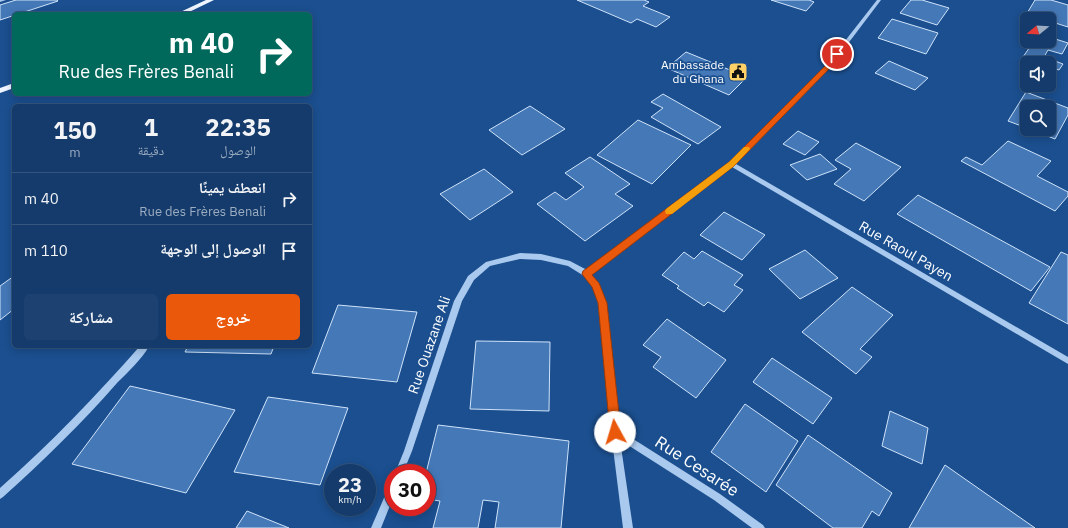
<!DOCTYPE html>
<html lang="ar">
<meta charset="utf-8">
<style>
:root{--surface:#143b6b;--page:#1d4271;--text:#f1f3f6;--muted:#9dadc1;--line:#33557e;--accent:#ea580c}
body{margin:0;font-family:"IBM Plex Sans","Noto Naskh Arabic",sans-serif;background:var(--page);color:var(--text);direction:rtl;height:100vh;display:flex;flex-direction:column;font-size:15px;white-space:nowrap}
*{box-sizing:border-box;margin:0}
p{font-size:13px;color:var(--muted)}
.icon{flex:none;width:22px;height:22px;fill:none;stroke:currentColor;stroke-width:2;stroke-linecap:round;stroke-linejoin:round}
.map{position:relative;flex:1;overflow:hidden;direction:ltr}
.sheet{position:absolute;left:12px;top:104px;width:300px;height:244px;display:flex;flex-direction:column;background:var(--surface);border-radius:6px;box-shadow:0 2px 10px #0003,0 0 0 1px var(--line);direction:rtl}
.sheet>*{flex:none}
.banner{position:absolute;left:12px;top:12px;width:300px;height:84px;border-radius:6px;box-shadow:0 2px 10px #0003,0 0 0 1px var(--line);direction:rtl;background:#00695c;color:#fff;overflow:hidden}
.needle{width:26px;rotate:252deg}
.buttons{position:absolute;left:1020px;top:12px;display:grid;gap:8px}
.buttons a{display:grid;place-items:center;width:36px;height:36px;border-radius:6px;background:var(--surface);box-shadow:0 2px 10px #0003,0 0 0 1px var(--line);font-size:20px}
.speed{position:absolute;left:324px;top:464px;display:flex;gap:8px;font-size:20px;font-weight:700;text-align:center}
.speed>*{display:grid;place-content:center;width:52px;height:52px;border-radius:50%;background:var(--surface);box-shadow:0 2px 10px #0003,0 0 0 1px var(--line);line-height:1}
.speed small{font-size:10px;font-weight:400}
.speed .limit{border:6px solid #d22;background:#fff;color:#111}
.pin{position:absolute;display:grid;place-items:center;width:34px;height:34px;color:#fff;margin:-17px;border:2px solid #fff;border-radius:50%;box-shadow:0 1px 4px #0007}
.me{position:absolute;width:44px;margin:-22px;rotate:354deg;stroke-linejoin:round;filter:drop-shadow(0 0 3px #0008)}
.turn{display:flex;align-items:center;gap:14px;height:84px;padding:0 12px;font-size:18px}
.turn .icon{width:52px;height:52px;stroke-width:2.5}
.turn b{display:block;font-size:28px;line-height:34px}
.eta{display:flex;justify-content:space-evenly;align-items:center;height:68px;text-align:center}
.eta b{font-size:24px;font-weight:700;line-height:28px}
.cta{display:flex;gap:8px;margin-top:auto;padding:8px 12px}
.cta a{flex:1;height:46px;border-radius:6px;background:var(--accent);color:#fff;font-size:16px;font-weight:700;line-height:46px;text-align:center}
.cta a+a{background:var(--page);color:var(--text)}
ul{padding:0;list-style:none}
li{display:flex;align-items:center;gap:12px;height:52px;padding:0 12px;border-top:1px solid var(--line)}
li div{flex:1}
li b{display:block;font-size:15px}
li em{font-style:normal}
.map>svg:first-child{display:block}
.building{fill:#4478b7;stroke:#cfe3fa}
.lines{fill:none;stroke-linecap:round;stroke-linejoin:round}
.minor{fill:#a9c9ee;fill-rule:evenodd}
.major{fill:#f0f6ff;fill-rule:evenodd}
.route{fill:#ea580c;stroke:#983908}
.slow{fill:#f59e0b}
.labels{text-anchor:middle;stroke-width:3.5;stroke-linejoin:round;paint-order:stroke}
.far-poi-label{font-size:12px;fill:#fff;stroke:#1b4f8f;text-anchor:end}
.street-label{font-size:14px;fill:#fff;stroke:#1b4f8f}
.near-street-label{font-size:17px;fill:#fff;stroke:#1b4f8f}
</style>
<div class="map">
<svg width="1068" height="528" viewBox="0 0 1068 528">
<rect width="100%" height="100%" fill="#1b4f8f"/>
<g class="building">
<polygon points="16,0 57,0 58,1 0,20 0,5"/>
<polygon points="577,0 644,0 649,2 643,6 670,17 656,27 637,19 631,23"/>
<polygon points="771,0 809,0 814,2 806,11"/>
<polygon points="911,0 922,0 949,8 937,25 900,13"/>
<polygon points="1035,0 1051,0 1068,5 1068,27 1049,21 1049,19 1041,19 1026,15"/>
<polygon points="892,19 938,33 926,54 878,38"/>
<polygon points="1049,37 1068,43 1062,54 1048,50 1044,57 1063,64 1059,70 1049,66 1049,63 1040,63 1023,57 1034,41 1049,41"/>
<polygon points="686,52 747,77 729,95 667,68"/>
<polygon points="889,61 928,78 915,90 875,73"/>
<polygon points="1026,92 1068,108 1068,115 1055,139 1030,129 1049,129 1049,107 1027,107 1027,128 1008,121"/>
<polygon points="663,94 721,127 698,144 651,117 663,108 651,102"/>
<polygon points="530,106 565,129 522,155 489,130"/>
<polygon points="638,120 691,145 652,184 597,155"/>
<polygon points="798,131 819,142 805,155 783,144"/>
<polygon points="1008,141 1051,161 1037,176 1068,192 1068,196 1055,211 961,161 966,157 982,165"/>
<polygon points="856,143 901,167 864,201 834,184 851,169 835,160"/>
<polygon points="820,154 837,169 807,180 790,165"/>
<polygon points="590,157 630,184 615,194 633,206 585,241 537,204 555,192 566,200 584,187 565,173"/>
<polygon points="484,169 513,192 470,220 440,194"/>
<polygon points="918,195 1050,267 1031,291 897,214"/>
<polygon points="724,212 765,235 742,260 700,235"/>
<polygon points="805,250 838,278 800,299 769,269"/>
<polygon points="702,251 743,275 734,285 743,290 724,312 708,302 704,306 677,288 679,286 662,275 684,252 694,259"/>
<polygon points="1061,252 1068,255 1068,324 1029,303"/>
<polygon points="14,276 14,309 0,320 0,286"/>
<polygon points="852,287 893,315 860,349 872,357 856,374 802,332"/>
<polygon points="338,305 417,312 397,382 312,373"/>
<polygon points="667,319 726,360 696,398 653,367 661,357 643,345"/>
<polygon points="476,341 550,342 549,411 470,409"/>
<polygon points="188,346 274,346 271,354 185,352"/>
<polygon points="772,358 832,398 813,424 753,382"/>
<polygon points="130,386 235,410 186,493 72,464"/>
<polygon points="268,397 348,408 320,485 234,472"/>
<polygon points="745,404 798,441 766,492 711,452"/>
<polygon points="890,411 928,428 922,464 882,446"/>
<polygon points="438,425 569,441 561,528 495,528 499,502 483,500 478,528 433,528 440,501 427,499 427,473 426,473"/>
<polygon points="808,435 892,493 879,516 872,511 862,528 833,528 776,485"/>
<polygon points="945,465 1035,528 909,528"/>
<polygon points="247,511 289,528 236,528"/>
</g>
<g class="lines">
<g class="minor">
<polygon points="0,0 6,0 0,2"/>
<polygon points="877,0 881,0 831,66 736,164 1068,357 1068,364 732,167 591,275 600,286 606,303 619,430 720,494 763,525 765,528 752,528 714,500 620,440 633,528 623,528 611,432 598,303 593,287 584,276 568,266 541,260 520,259 490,266 474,280 462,301 412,451 403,473 395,473 404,451 454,301 468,276 486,262 520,253 541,254 570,261 587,270 730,163 827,64"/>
<path d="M 140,346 L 149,346 C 143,358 127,373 117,383 C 82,423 43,461 3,497 L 0,499 L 0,488 C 50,444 96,396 140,346 Z"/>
<polygon points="393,482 393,498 381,528 371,528 390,484"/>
</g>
<g class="major">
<polygon points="206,0 214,0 185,14 176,14"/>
<polygon points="14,83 14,88 0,93 0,88"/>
</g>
</g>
<polygon class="route" points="835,53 841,54 831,67 734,166 592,275 599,283 607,303 621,432 619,436 615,438 611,436 610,432 598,303 592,287 582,274 583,271 729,162 827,64"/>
<polygon class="slow" points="744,147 749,147 750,149 734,166 672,214 666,214 665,211 666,209 729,162"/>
<defs>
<symbol id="civic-square" viewBox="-11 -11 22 22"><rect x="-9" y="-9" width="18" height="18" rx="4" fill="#ffd166" stroke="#1b4f8f"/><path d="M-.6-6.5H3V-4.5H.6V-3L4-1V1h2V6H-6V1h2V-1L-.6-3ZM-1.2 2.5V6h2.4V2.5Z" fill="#111"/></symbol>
</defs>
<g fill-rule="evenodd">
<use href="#civic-square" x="727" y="61" width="22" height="22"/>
</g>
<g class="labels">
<g class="far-poi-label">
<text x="724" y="69">Ambassade<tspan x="724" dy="14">du Ghana</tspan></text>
</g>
<g class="street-label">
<text transform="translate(906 251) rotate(30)" y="5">Rue Raoul Payen</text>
<text transform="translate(429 345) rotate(-71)" y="5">Rue Ouazane Ali</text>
</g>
<g class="near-street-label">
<text transform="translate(697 466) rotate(33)" y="6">Rue Cesarée</text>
</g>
</g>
</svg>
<div class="buttons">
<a><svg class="needle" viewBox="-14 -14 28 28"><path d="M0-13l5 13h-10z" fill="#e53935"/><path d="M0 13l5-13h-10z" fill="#9dadc1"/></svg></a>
<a><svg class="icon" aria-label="sound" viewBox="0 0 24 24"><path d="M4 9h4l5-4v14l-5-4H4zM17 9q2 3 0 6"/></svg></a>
<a><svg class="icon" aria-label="search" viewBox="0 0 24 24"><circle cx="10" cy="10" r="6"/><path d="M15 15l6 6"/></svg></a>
</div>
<div class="speed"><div>23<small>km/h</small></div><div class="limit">30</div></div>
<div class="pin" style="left:837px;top:54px;background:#d93025"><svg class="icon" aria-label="arrive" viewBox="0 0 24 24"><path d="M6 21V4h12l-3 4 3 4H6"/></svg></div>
<svg class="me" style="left:615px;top:432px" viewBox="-20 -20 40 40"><circle r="19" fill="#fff"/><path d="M0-13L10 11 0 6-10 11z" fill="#ea580c"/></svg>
<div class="banner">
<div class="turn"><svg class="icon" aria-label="right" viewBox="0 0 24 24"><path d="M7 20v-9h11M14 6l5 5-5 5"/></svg><div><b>40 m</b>Rue des Frères Benali</div></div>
</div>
<section class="sheet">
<div class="eta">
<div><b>22:35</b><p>الوصول</p></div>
<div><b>1</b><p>دقيقة</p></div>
<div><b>150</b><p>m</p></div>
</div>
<ul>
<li><svg class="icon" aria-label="right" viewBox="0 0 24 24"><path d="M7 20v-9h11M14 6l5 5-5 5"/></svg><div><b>انعطف يمينًا</b><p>Rue des Frères Benali</p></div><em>40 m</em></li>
<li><svg class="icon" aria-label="arrive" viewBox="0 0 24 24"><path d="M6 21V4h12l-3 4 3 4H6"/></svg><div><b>الوصول إلى الوجهة</b></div><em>110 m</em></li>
</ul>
<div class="cta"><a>خروج</a><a>مشاركة</a></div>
</section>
</div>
